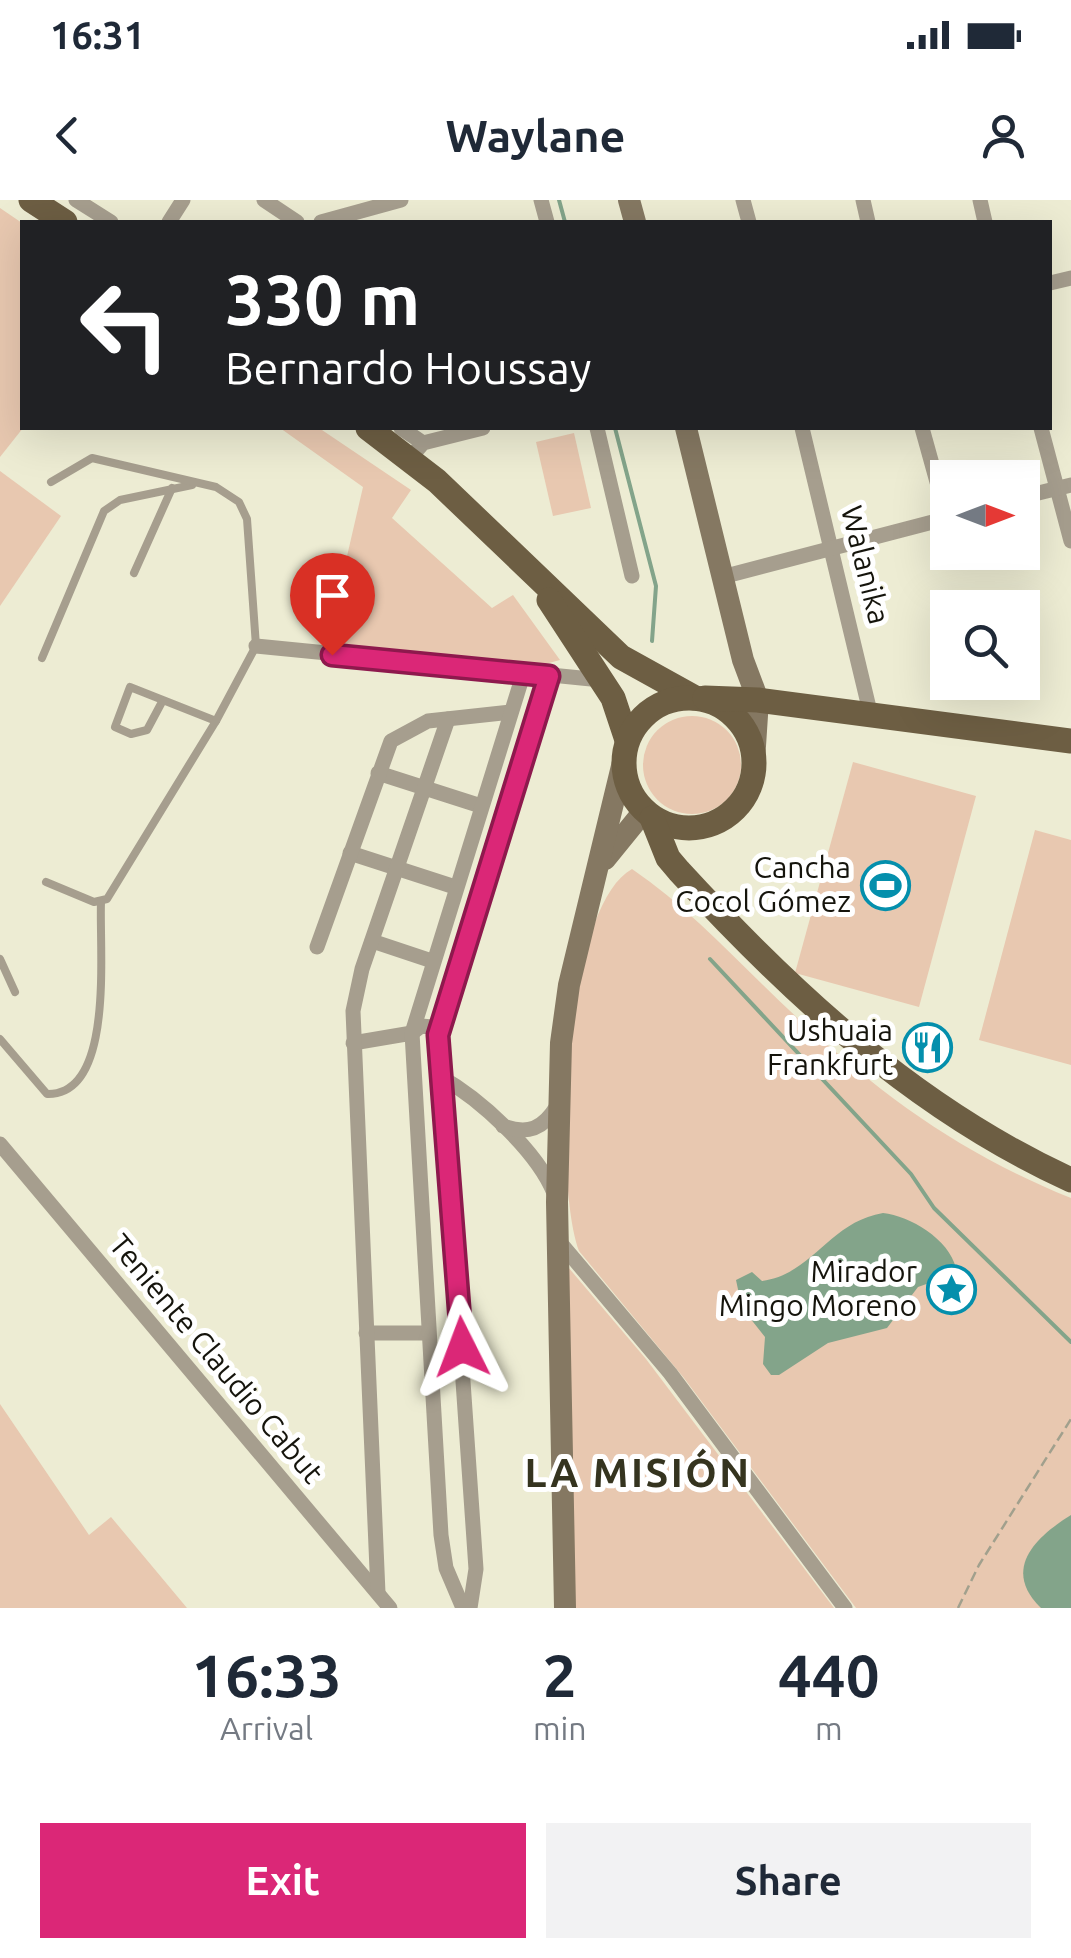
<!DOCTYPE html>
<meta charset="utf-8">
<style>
:root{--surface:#fff;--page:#f2f2f3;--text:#1f2937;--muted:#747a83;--accent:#db2777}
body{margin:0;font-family:Ubuntu,sans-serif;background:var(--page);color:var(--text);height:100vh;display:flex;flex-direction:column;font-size:38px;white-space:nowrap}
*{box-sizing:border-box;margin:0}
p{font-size:32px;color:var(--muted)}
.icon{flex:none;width:55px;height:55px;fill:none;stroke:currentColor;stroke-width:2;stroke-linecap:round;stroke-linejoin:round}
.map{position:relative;height:1408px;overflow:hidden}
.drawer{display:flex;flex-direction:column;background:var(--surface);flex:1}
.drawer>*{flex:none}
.banner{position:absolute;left:20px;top:20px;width:1032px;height:210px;border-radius:0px;box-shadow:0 10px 40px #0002;background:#202124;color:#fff;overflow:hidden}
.needle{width:65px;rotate:90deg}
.buttons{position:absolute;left:930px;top:260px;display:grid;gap:20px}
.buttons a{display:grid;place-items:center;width:110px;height:110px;border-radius:0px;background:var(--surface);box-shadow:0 10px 40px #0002;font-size:50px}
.pin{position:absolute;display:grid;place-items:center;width:85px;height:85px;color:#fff;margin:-102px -42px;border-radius:50% 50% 50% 0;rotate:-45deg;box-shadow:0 0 10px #0007}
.pin .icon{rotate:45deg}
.me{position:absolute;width:110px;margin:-55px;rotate:357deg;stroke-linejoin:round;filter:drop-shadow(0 0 8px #0008)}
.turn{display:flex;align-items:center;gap:35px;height:210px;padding:0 40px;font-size:45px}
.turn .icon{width:130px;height:130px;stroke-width:2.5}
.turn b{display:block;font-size:70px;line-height:85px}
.eta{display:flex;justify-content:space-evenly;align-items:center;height:170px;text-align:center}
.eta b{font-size:60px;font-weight:700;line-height:70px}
.cta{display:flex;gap:20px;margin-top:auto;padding:20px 40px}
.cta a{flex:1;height:115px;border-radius:0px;background:var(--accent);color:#fff;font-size:40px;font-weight:700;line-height:115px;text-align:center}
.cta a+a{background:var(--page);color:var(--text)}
.status{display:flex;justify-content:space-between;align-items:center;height:70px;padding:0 50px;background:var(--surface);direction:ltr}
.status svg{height:28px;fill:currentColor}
header{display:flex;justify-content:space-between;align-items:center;height:130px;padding:0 40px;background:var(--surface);font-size:45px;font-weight:700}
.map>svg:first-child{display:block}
.green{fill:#e8c8b0}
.water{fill:#83a48a}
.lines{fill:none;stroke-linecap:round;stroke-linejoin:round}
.stream{stroke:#83a48a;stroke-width:4}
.path{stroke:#a1a08d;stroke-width:2.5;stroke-dasharray:10 5;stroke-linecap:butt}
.lane{stroke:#a69e8e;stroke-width:8}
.street{stroke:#a69e8e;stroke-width:15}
.secondary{stroke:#857862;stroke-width:22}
.primary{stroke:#6d5e43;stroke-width:25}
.route-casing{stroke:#8e194d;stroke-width:25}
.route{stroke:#db2777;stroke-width:18}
.labels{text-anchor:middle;stroke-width:10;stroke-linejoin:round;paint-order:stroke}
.street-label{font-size:30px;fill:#15140c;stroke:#fff}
.poi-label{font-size:30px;fill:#15140c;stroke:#fff;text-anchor:end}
.district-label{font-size:40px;font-weight:bold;letter-spacing:2.5px;fill:#35341f;stroke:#fff}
</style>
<div class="status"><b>16:31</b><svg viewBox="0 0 49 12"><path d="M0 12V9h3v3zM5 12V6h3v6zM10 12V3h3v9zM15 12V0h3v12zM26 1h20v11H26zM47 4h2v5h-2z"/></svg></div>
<header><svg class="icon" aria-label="back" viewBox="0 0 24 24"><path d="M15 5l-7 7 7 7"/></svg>Waylane<svg class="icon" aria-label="person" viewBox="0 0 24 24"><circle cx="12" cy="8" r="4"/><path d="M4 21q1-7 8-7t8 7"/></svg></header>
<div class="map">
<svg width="1071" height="1408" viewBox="0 0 1071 1408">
<rect width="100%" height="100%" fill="#edecd3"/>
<g class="green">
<polygon points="0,8 22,23 23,228 0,257"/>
<polygon points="280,228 319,228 411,290 392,318 492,408 513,395 560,460 545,464 326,447 363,287"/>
<polygon points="574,233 591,308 553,316 536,242"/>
<polygon points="0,271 61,316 0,406"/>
<circle cx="692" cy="565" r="49"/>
<polygon points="853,562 976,596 919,807 795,773"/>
<polygon points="1035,630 1071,640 1071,865 979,840"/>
<path d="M 632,669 C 695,712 747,772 803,823 C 889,901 963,954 1071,998 L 1071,1408 L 856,1408 L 684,1178 L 579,1051 C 553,981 562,708 632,669 Z"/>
<polygon points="568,1067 646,1159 834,1408 575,1408"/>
<polygon points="0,1204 89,1335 111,1317 187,1408 0,1408"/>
</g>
<g class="water">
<path d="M 883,1013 C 910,1016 949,1039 956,1068 L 949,1076 L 918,1087 L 887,1128 L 828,1143 L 779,1175 L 771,1175 L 763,1164 L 765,1137 L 742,1108 L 736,1080 L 752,1072 L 762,1081 C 813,1074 829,1022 883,1013 Z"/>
<path d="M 1071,1315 L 1071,1408 L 1041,1408 C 1002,1370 1034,1338 1071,1315 Z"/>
</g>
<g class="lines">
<g class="stream">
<polyline points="559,0 565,22"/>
<polyline points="615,228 656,386 652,441"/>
<polyline points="710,759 911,974 934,1008 1071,1142"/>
</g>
<polyline class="path" points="958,1408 979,1365 1071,1219"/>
<g class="lane">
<polyline points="134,373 172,288"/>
<polyline points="42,458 104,311 120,300 192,285"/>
<polyline points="163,500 147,530 131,534 115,527 130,487 216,521"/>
<polyline points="46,682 94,702 107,699 216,521 256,446 247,319 239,302 216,287 92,258 51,282"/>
<polyline points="0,759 15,792"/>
<path d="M 0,839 L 47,894 C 115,896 99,750 101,702"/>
</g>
<g class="street">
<polyline points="76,0 111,22"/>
<polyline points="264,0 297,22"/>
<polyline points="541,0 547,22"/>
<polyline points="743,0 749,22"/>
<polyline points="863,0 868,22"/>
<polyline points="980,0 985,22"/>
<polyline points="169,22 183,0"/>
<polyline points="321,22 401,0"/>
<polyline points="1050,83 1071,78"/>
<polyline points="401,228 423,243"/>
<polyline points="597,228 632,376"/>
<polyline points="802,228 871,516"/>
<polyline points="922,228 947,318"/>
<polyline points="1041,228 1071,341"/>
<polyline points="410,258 423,243 483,228"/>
<polyline points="1022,297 1071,285"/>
<polyline points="722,377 948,318"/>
<polyline points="256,446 601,480"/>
<polyline points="378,573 481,606"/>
<polyline points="350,653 455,687"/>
<polyline points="372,741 432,761"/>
<polyline points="317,747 391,541 428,521 511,512"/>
<polyline points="353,843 412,833 421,826 432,827 439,835"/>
<path d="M 441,877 C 480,899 537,951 554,993"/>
<path d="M 503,926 C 528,935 543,929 557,906"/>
<polyline points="0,944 390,1408"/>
<polyline points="558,1040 670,1173 845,1408"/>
<polyline points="366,1133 428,1133"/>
<polyline points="378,1393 353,811 362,769 448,519"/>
<polyline points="463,1408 446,1368 441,1335 412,833 523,475"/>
<polyline points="470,1408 476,1369 439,835 549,476"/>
</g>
<g class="secondary">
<polyline points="629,0 635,22"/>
<polyline points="686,228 743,460 758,500 754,561"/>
<polyline points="605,659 644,611"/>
<polyline points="565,1408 557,1002 561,843 569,785 623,562"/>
</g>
<g class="primary">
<polyline points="31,0 65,22"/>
<polyline points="368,228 437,281 621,457 695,498"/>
<polyline points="549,400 613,498 627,540"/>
<circle cx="689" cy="563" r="65"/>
<polyline points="705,498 758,500 1071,541"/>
<path d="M 652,618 L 668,658 L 679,671 C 793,795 916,909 1071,980"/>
</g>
</g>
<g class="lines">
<defs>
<polyline id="route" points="332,455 549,476 438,835 462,1147"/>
</defs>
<use href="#route" class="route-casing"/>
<use href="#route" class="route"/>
</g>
<defs>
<symbol id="stadium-ring" viewBox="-11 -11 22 22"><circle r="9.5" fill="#fff" stroke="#048fac" stroke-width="1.5"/><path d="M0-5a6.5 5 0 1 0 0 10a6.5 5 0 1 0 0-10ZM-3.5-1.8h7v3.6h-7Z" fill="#048fac"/></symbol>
<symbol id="restaurant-ring" viewBox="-11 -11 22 22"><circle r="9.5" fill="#fff" stroke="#048fac" stroke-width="1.5"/><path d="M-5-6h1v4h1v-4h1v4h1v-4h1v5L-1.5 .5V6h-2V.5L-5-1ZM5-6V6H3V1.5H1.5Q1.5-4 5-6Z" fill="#048fac"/></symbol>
<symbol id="sight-ring" viewBox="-11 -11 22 22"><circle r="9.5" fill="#fff" stroke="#048fac" stroke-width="1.5"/><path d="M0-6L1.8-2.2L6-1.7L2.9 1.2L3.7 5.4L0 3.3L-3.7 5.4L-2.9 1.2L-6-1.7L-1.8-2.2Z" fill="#048fac"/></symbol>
</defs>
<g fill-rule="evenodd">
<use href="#stadium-ring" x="858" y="658" width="55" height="55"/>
<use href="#restaurant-ring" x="900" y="820" width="55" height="55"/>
<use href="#sight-ring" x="924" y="1062" width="55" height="55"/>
</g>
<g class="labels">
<g class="street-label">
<text transform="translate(865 365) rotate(76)" y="10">Walanika</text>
<text transform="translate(216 1159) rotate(50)" y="10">Teniente Claudio Cabut</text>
</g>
<g class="poi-label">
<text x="851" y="678">Cancha<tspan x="851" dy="34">Cocol Gómez</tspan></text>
<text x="893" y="841">Ushuaia<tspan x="893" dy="34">Frankfurt</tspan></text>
<text x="917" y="1082">Mirador<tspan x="917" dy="34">Mingo Moreno</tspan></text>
</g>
<g class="district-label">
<text x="638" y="1287">LA MISIÓN</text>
</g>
</g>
</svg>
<div class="buttons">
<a><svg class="needle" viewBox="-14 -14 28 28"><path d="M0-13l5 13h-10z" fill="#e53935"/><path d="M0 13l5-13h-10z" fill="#747a83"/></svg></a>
<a><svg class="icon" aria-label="search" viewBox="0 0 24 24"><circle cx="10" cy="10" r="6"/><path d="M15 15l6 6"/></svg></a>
</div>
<div class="pin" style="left:332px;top:455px;background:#d93025"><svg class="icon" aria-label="arrive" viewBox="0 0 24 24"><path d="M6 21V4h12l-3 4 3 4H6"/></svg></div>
<svg class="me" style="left:462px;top:1147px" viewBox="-20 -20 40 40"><path d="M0-17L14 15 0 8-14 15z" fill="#db2777" stroke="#fff" stroke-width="4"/></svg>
<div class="banner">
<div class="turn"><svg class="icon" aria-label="left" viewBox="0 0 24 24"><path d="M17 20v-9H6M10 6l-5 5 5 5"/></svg><div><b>330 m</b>Bernardo Houssay</div></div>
</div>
</div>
<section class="drawer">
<div class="eta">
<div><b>16:33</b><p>Arrival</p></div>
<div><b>2</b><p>min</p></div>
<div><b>440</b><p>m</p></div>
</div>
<div class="cta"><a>Exit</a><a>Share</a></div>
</section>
